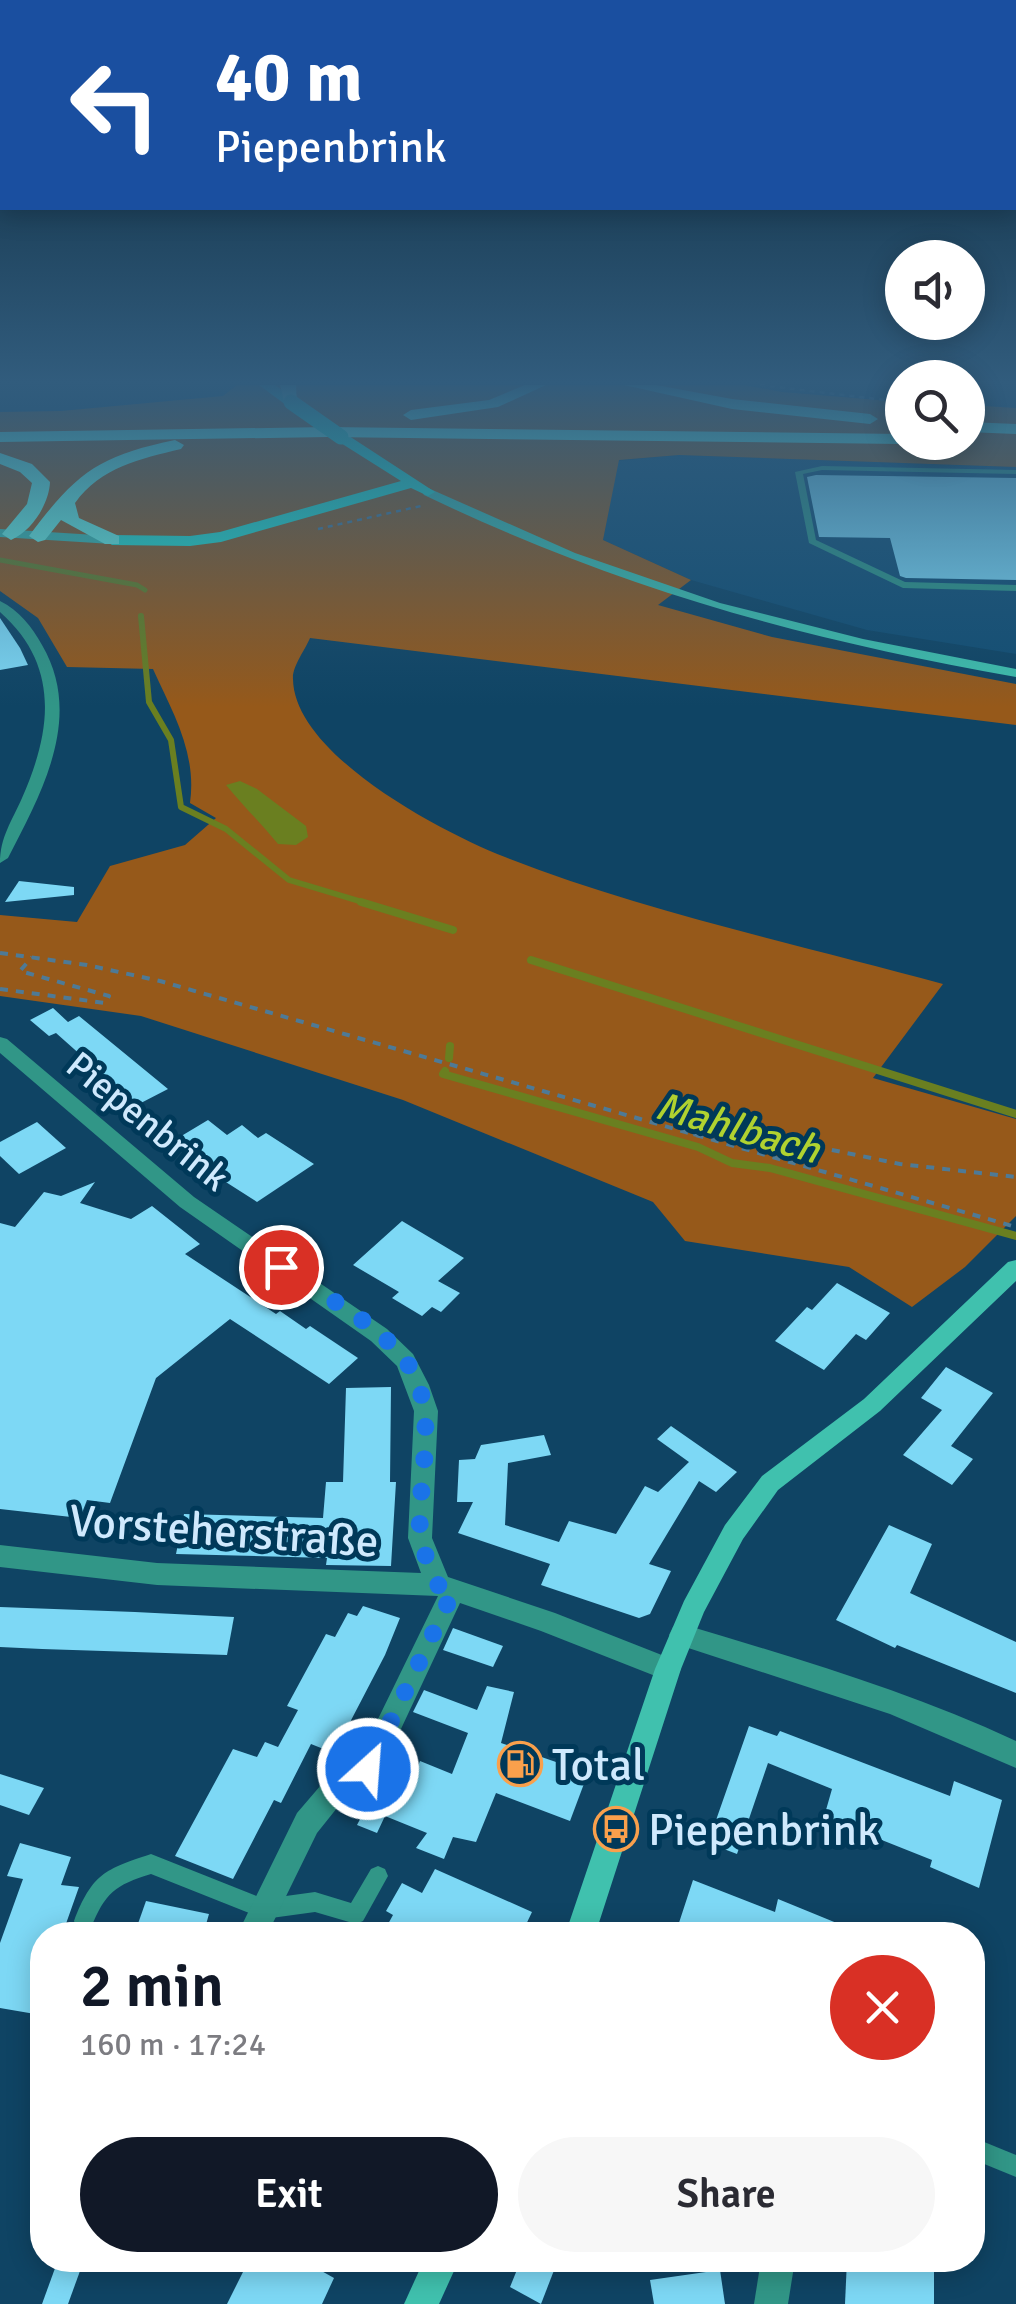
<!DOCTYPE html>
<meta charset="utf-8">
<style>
:root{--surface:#fff;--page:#f7f7f7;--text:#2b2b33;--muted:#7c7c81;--accent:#111827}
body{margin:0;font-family:Signika,sans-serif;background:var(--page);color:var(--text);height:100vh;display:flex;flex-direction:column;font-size:38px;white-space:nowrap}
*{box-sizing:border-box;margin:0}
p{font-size:32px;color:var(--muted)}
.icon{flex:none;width:55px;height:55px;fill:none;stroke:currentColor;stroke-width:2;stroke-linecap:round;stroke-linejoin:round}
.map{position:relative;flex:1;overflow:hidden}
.panel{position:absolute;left:30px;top:1922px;width:955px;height:350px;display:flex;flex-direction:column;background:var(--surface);border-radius:40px;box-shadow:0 5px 25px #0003}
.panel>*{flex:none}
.top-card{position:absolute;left:0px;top:0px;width:1018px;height:210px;box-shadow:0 5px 25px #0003;background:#1a4fa0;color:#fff;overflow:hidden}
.fabs{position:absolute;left:885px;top:240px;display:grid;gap:20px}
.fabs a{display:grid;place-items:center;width:100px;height:100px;border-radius:50%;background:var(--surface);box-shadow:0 5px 25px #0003;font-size:50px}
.pin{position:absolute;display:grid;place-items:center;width:85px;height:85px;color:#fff;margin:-42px;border:5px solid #fff;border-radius:50%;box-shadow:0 2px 10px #0007}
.me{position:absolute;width:110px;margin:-55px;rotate:26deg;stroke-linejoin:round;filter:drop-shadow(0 0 8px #0008)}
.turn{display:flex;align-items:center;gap:35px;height:210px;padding:0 50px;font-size:45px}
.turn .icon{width:130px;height:130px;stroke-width:2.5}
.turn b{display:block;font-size:70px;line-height:85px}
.round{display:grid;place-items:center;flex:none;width:105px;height:105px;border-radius:52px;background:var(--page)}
.headline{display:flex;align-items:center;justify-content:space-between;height:170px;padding:0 50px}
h1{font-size:60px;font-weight:600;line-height:75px;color:var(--accent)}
.button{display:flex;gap:20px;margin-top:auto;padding:20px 50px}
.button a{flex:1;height:115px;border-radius:60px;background:var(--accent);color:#fff;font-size:40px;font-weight:600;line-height:115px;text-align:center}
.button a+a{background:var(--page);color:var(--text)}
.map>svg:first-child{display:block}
.built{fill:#124e73}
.green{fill:#96591a}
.water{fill:#6a7f20}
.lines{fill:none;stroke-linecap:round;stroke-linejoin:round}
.stream-far2{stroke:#6a7f20;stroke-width:5}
.stream-far1{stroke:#6a7f20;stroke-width:6}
.stream{stroke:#6a7f20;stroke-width:8}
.building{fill:#7dd8f5}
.path-far1{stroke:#4e7a96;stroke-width:2.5;stroke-dasharray:5 5;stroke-linecap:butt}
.path{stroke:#4e7a96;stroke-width:4;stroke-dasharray:8 8;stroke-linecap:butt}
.lane{fill:#319687;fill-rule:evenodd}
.street{fill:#319687;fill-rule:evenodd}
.secondary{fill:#40c1ae;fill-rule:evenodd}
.primary{fill:#28e4cc;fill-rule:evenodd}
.highway{fill:#71fce6;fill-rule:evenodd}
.primary-bridge{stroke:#28e4cc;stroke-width:15}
.route{stroke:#1a73e8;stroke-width:18;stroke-dasharray:0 32.4}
.labels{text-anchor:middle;stroke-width:10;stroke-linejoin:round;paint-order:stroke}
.street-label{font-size:38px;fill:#cfe9fd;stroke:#003959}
.water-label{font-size:40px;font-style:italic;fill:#b0d230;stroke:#003959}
.near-street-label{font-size:45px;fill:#cfe9fd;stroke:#003959}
.near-poi-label{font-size:45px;fill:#cfe9fd;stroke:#003959;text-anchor:start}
</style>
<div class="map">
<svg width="1016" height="2304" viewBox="0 0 1016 2304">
<rect width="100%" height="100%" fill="#0f4464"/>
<polygon class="built" points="679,455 1016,467 1016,654 867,630 691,580 603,540 618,461"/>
<path class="green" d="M 237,385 L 744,385 L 782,392 L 902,402 L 902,442 L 968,442 L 968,405 L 1016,408 L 1016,467 L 679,455 L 619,460 L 603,540 L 691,580 L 658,605 L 772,637 L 1016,684 L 1016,725 L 310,638 C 305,650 292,667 293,679 C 294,755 443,833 505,857 C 642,911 801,945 943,984 L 873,1078 L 1016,1119 L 1016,1216 L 965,1267 L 912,1307 L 849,1267 L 685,1241 L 653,1202 L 403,1100 L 141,1016 L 0,996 L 0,915 L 77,922 L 110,866 L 185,845 L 216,818 L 190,803 C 197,753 173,713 153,669 L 67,667 L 38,618 L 0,591 L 0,412 L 61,411 L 223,396 Z"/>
<path class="water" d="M 240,781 L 257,789 L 306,826 L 308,837 L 296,845 L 278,844 C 261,823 243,806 226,785 Z"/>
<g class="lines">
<polyline class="stream-far2" points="0,560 137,585 145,590"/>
<polyline class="stream-far1" points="141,616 149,702 171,740 181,807 226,829 289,880 369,904"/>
<g class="stream">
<polyline points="361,902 453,930"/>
<polyline points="531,960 1016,1114"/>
<polyline points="449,1058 450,1046"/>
<polyline points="445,1071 443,1074 698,1147 732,1163 770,1168 1016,1236"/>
</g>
</g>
<g class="building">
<polygon points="816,475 1016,478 1016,580 906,578 900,576 890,538 819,537 807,477"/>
<polygon points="0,618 20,648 28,665 0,670"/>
<polygon points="19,881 74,887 74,895 5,902"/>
<polygon points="53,1008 68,1022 79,1016 168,1089 137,1105 56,1033 49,1036 30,1020"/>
<polygon points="208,1120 227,1135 242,1125 258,1138 266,1133 314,1164 257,1202 207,1170 213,1166 178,1138"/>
<polygon points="37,1122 66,1148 19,1174 0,1156 0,1142"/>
<polygon points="95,1182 80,1203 131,1219 152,1206 200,1244 185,1254 276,1314 280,1311 306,1329 310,1326 358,1358 329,1384 230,1319 156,1378 110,1503 87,1500 80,1518 0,1509 0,1223 15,1227 44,1192 61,1196"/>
<polygon points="402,1221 464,1258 438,1281 460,1293 441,1312 432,1307 422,1316 392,1298 399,1292 353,1265"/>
<polygon points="837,1283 890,1313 866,1340 856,1334 824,1370 775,1341 807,1307 812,1310"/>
<polygon points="946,1367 993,1393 951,1446 973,1459 952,1485 903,1455 942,1410 921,1398"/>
<polygon points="391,1387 390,1482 396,1482 391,1566 326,1565 327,1558 176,1554 184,1514 323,1518 326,1482 343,1482 346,1388"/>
<polygon points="671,1426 737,1472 716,1492 699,1481 649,1564 671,1571 650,1614 639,1618 541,1585 550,1564 458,1533 473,1502 457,1502 459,1460 475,1459 481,1445 544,1435 551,1455 508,1463 505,1525 559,1542 569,1521 616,1534 645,1486 658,1492 689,1462 657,1439"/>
<polygon points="889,1525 932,1544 910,1593 1016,1642 1016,1693 897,1645 895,1648 836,1620"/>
<polygon points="363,1606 400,1618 385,1655 347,1728 366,1735 358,1751 340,1744 336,1754 311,1744 281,1803 274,1800 233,1879 175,1856 233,1749 257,1757 265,1742 278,1747 298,1710 287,1706 326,1634 335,1637 348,1613 357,1616"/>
<polygon points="0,1607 135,1612 234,1617 227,1655 42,1649 0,1647"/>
<polygon points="453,1628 503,1646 493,1667 443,1650"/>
<polygon points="487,1686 514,1692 501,1743 588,1773 570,1821 496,1793 476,1842 453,1837 444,1859 416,1848 427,1833 385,1816 377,1833 357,1825 392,1758 417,1768 420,1761 452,1774 468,1733 413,1712 424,1690 477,1710"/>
<polygon points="749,1726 777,1736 780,1731 950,1796 954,1781 1002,1800 979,1888 930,1867 932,1860 824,1817 832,1789 768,1763 737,1854 708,1843"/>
<polygon points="0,1774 44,1788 29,1815 0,1805"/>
<polygon points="20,1843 71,1857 61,1885 79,1887 62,1935 42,1935 42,1993 35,2014 0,2008 0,1943 23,1879 7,1876"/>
<polygon points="435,1869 532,1912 521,1935 382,1935 393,1915 386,1911 402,1883 422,1893"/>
<polygon points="693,1880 775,1912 778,1899 866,1935 675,1935"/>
<polygon points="146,1901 209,1914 203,1935 134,1935"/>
<polygon points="58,2260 84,2260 68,2304 42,2304"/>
<polygon points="249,2260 302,2260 334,2278 322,2304 227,2304"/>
<polygon points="521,2260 558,2260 541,2304 510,2287"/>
<polygon points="847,2260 934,2260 934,2304 845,2304"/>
<polygon points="720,2270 725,2304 654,2304 650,2280"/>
</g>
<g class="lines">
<g class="path-far1">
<polyline points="760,385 902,402"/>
<polyline points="318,529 421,506"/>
</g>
<g class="path">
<polyline points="0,953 87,965 160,981 1016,1227"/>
<polyline points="0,989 105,1003 109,996 20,971 32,957"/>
<polyline points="693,1135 711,1125 900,1164 1016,1177"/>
</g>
<g class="lane">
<polygon points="822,466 1016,470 1016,474 822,470 803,474 816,540 905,582 1016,585 1016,591 903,588 809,543 795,472"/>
<path d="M 151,1854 L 264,1899 L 315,1892 L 351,1903 L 371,1869 L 378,1866 L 385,1869 L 388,1876 L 363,1921 L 356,1924 L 315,1912 L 264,1919 L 151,1874 C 115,1885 105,1893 91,1928 L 84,1931 L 77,1928 L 74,1921 C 92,1874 105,1869 151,1854 Z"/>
<polygon points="972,2137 1016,2155 1016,2177 972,2159"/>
</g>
<g class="street">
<path d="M 0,601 C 19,610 32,627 42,645 C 84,717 42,792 8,858 L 0,863 C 0,837 12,821 22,798 C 52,730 60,665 0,612 Z"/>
<polygon points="0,1037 7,1039 194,1197 387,1329 413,1354 429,1385 438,1411 432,1538 448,1577 555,1613 677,1661 681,1669 677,1677 668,1681 541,1631 460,1603 378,1778 341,1803 317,1833 267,1935 237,1935 297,1813 321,1785 358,1760 438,1596 157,1585 0,1567 0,1545 157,1563 421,1573 408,1538 414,1411 397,1366 371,1341 180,1207 0,1053"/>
<path d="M 682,1624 C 795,1658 909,1691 1016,1741 L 1016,1768 L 890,1714 L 673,1643 L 669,1635 L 673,1627 Z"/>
<polygon points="761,2260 795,2260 788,2304 754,2304"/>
</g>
<g class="secondary">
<path d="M 428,488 L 575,553 L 720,603 L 863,639 L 1016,669 L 1016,677 C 802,639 620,589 424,495 L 422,492 Z"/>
<polygon points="0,529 112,536 118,540 112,544 0,537"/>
<polygon points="1016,1260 1016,1281 880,1411 778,1490 743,1539 704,1612 681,1669 595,1935 565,1935 655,1669 684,1601 725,1525 762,1476 864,1399 1008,1262"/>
<polygon points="424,2260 459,2260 439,2304 404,2304"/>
</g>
<g class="primary">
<polygon points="259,385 275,385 298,402 286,405"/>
<polygon points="336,434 346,434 435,492 428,496 411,488 221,542 190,546 112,545 104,540 112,535 190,536 220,532 401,481 336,440"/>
</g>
<g class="highway">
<polygon points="280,385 296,385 297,405 285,405"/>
<polygon points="525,385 546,385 498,407 411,420 403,415 411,410 489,400"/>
<polygon points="624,385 656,385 732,399 870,414 878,419 870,424 732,409"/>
<polygon points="968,422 1016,424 1016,434 968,432"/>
<polygon points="328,427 902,434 902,442 908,442 902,444 328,437 0,442 0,432"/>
<path d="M 175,440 L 184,445 L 181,449 C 140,459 101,467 75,503 L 79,518 L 119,536 L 119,544 L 105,544 L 61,520 L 45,540 L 38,542 L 29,536 C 76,473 98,456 175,440 Z"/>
<path d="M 0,453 L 32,464 L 50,482 C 49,504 32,531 11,540 L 2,534 L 27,504 L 32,483 L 20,472 L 0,464 Z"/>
</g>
<polyline class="primary-bridge" points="291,402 341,437"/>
</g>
<linearGradient id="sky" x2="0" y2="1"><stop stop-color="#082537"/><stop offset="0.54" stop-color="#315c7d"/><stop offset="1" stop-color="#315c7d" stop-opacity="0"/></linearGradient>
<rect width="1016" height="707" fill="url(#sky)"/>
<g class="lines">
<path class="route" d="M 281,1267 C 321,1295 375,1321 405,1360 C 442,1409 417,1477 420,1534 C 421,1550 432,1569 438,1585 L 454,1590 L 368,1769"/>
</g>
<defs>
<symbol id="fuel-ring" viewBox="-11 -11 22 22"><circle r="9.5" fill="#003959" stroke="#f9a04c" stroke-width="1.5"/><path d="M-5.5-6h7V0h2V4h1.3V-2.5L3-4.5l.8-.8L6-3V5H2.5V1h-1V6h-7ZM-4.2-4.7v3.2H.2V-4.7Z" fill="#f9a04c"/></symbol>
<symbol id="bus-ring" viewBox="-11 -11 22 22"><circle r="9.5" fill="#003959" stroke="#f9a04c" stroke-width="1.5"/><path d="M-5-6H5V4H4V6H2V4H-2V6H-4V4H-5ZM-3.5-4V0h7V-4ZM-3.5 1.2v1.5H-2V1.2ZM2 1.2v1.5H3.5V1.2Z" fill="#f9a04c"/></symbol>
</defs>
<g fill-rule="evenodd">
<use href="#fuel-ring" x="495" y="1739" width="50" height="50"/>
<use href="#bus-ring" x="591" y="1804" width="50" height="50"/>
</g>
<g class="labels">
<g class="street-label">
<text transform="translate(148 1121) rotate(39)" y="13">Piepenbrink</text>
</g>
<g class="water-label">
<text transform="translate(738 1127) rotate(16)" y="14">Mahlbach</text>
</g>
<g class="near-street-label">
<text transform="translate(224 1530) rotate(4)" y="16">Vorsteherstraße</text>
</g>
<g class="near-poi-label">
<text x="552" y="1780">Total</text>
<text x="648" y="1845">Piepenbrink</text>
</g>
</g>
</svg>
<div class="fabs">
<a><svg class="icon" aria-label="sound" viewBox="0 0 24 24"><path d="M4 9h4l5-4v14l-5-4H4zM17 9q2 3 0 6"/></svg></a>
<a><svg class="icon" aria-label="search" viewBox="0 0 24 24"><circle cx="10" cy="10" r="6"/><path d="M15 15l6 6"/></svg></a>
</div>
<div class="pin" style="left:281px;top:1267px;background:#d93025"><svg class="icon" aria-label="arrive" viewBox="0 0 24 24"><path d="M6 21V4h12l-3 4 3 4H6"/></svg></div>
<svg class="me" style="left:368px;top:1769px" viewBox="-20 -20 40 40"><circle r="17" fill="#1a73e8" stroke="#fff" stroke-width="3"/><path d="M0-11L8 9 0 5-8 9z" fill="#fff"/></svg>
<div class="top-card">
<div class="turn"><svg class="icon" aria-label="left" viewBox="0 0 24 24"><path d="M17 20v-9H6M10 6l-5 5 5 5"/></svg><div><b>40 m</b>Piepenbrink</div></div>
</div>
<section class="panel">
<div class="headline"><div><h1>2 min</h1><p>160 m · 17:24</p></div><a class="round" style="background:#d93025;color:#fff"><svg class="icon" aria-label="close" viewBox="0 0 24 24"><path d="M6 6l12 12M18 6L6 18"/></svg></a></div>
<div class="button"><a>Exit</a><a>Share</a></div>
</section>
</div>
